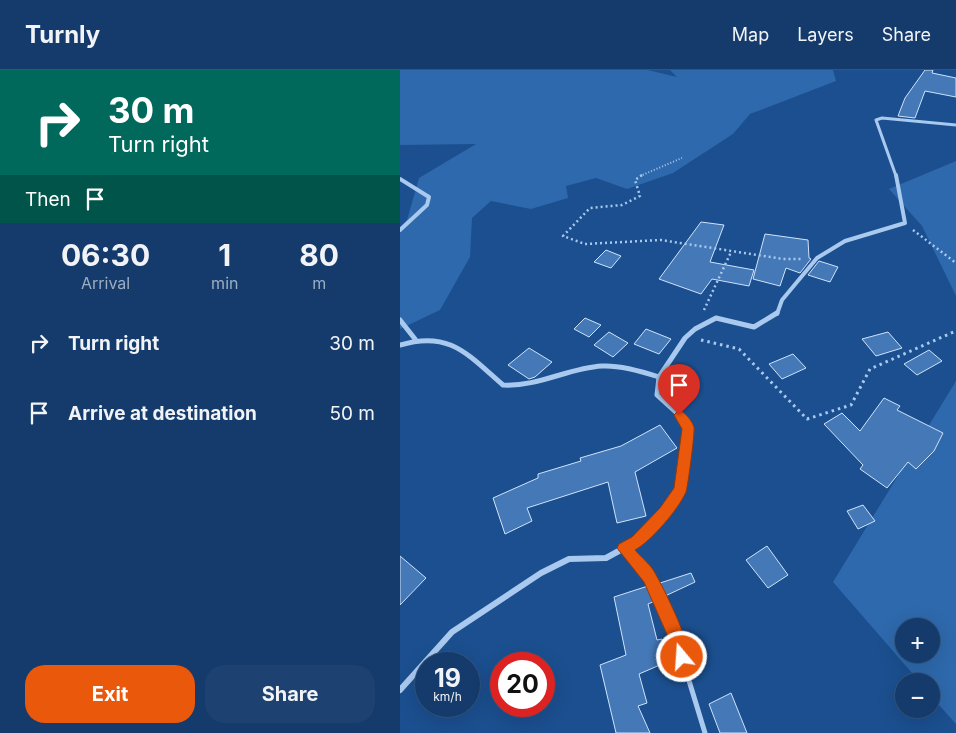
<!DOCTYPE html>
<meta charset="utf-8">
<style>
:root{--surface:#143b6b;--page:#1d4271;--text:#f1f3f6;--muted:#9dadc1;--line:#33557e;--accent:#ea580c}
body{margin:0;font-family:Inter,sans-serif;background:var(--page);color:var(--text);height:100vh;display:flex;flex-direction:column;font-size:19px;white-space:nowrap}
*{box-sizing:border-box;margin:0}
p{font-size:16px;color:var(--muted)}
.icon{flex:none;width:28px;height:28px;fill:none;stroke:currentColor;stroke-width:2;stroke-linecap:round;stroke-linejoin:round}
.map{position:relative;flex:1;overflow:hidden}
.details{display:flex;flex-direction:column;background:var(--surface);width:400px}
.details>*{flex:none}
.hud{background:#00695c;color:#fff;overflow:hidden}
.buttons{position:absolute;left:495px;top:548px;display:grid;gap:10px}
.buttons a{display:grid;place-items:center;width:45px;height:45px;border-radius:50%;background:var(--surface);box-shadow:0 5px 20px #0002,0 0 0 1px var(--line);font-size:25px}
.speed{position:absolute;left:15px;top:582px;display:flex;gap:10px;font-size:25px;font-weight:700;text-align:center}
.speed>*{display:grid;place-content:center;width:65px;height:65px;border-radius:50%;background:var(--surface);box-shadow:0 5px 20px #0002,0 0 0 1px var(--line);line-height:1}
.speed small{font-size:12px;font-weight:400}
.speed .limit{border:8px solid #d22;background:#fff;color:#111}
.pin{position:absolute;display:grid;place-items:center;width:42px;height:42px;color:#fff;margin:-51px -21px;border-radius:50% 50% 50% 0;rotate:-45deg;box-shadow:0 0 5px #0007}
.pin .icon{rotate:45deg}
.me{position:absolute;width:55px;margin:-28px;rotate:342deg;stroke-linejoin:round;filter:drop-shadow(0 0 4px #0008)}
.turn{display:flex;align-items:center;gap:18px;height:105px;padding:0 25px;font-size:22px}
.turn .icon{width:65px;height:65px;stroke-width:2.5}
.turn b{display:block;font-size:35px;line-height:42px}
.then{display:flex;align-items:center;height:48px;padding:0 25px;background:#0003;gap:10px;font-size:19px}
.eta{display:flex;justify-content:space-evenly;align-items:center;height:85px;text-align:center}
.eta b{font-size:30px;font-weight:700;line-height:35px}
.button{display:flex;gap:10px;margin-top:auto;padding:10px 25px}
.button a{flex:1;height:58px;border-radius:20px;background:var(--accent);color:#fff;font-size:20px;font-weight:700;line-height:58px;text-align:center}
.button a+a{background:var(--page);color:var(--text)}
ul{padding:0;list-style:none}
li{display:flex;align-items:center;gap:15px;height:70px;padding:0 25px}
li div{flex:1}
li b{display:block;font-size:19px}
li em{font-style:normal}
header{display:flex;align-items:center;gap:30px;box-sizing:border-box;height:70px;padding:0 25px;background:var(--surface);border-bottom:1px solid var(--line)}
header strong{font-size:24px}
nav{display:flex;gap:28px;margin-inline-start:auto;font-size:18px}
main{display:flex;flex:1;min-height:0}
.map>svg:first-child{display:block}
.green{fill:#2e69ad;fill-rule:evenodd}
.building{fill:#4478b7;stroke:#cfe3fa}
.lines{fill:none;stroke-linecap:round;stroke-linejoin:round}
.path-far2{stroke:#a9c9ee;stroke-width:2;stroke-dasharray:1 2;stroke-linecap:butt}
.path-far1{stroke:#a9c9ee;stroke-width:2.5;stroke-dasharray:2 3;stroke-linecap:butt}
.path{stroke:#a9c9ee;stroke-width:3;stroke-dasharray:2.5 4;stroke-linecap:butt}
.lane{stroke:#a9c9ee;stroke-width:5}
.street-far3{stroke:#a9c9ee;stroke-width:3}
.street-far2{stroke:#a9c9ee;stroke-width:4}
.street-far1{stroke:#a9c9ee;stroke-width:5}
.street{stroke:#a9c9ee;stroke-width:6}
.route{fill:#ea580c;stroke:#983908}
</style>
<header>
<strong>Turnly</strong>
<nav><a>Map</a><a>Layers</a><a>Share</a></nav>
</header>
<main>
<section class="details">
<div class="hud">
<div class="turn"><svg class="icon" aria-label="right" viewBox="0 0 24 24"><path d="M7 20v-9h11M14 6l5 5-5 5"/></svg><div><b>30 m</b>Turn right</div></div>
<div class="then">Then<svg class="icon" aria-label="arrive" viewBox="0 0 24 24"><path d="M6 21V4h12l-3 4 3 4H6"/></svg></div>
</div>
<div class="eta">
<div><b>06:30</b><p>Arrival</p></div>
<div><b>1</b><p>min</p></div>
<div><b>80</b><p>m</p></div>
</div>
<ul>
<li><svg class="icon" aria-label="right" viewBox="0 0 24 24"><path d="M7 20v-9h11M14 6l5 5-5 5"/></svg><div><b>Turn right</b></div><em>30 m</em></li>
<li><svg class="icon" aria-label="arrive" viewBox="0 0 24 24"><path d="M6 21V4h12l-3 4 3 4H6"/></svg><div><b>Arrive at destination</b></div><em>50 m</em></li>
</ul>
<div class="button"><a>Exit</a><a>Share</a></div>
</section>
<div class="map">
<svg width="556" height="663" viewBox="0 0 556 663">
<rect width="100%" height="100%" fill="#1b4f8f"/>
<g class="green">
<polygon points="0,0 248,0 277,7 270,0 433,0 436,11 350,44 333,64 273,103 227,119 196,108 166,116 168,128 131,139 91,131 72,148 70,187 40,240 0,259 0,157 7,150 19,108 76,74 0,75"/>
<polygon points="556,91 556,226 522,156 489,119"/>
<path d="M 556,311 L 556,654 L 531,626 L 531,611 L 519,611 L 433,512 ZM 504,556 L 531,556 L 531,584 L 504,584 Z"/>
</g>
<g class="building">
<polygon points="525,0 533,0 532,3 556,8 556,27 525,21 515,48 498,46 505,28"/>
<polygon points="301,152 324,155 310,192 354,200 349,216 312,209 301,224 259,209"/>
<polygon points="365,164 408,170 409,188 411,189 400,203 386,198 380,216 353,209"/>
<polygon points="206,180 221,186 211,198 194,192"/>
<polygon points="419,191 438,197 430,212 408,205"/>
<polygon points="185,248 201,255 189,267 174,259"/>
<polygon points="246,259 271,269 259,284 234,274"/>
<polygon points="209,262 228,273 213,287 194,275"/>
<polygon points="488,262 502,278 476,286 462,269"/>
<polygon points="129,278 152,292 135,307 129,309 108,295"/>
<polygon points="529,280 542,291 517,305 504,294"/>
<polygon points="393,284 406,298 382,309 369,294"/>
<polygon points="484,328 500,336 497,340 543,363 534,381 516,399 508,392 487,418 460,399 463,395 424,354 442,343 460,361"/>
<polygon points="260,355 277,378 235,402 246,446 217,453 208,412 127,438 132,451 105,464 93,428 138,408 138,404 181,391 180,388 221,376"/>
<polygon points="463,435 475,451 458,459 447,441"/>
<polygon points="367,476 388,505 368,518 346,490"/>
<polygon points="0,486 26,508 0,535"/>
<polygon points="291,503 295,512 263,527 257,514"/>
<polygon points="248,516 255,531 248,534 257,570 262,569 269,591 239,604 247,633 238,636 250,663 216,663 200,595 226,585 214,527"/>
<polygon points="331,623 347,663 320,663 309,634"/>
</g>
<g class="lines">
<polyline class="path-far2" points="240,106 282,88"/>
<g class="path-far1">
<polyline points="242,105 235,110 240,126 222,135 190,138 163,166 185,174 261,170 383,189 402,189"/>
<polyline points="513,160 556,193"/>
<polyline points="304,240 331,182"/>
</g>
<polyline class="path" points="301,270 339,279 407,349 451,335 470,299 556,261"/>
<polyline class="lane" points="224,478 249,507 276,568 305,663"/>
<polyline class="street-far3" points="496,106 476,50 482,48 556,55"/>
<g class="street-far2">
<polyline points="0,109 29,127 27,135 0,160"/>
<polyline points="377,244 382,230 417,188 445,171 505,153 496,105"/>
</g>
<g class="street-far1">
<polyline points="0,250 15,269"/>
<path d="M 0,275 C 50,260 68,285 103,315 C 138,317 168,298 202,296 C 221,295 241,301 259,307"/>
<polyline points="276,425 280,420 289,359 279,345 257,325 259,307 285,268 295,259 316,248 354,257 377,243"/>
</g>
<polyline class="street" points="0,620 52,562 141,503 169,489 206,488 237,471 265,442 277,424"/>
</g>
<path class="route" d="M 279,340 C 285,342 292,351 294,357 C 295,362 288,416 286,422 C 278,440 251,471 235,480 C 241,487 251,495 255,503 C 264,519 294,578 288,592 L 282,595 L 276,592 L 269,569 L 244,512 L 217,478 L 219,474 L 232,467 L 260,438 L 274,418 L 282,359 L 274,345 Z"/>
</svg>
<div class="buttons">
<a>+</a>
<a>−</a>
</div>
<div class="speed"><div>19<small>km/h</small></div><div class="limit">20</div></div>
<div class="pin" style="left:279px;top:345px;background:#d93025"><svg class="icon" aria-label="arrive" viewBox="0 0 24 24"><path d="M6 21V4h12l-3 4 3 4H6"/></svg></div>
<svg class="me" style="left:282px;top:587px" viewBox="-20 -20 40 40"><circle r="17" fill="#ea580c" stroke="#fff" stroke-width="3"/><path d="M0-11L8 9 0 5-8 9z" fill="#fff"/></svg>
</div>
</main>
